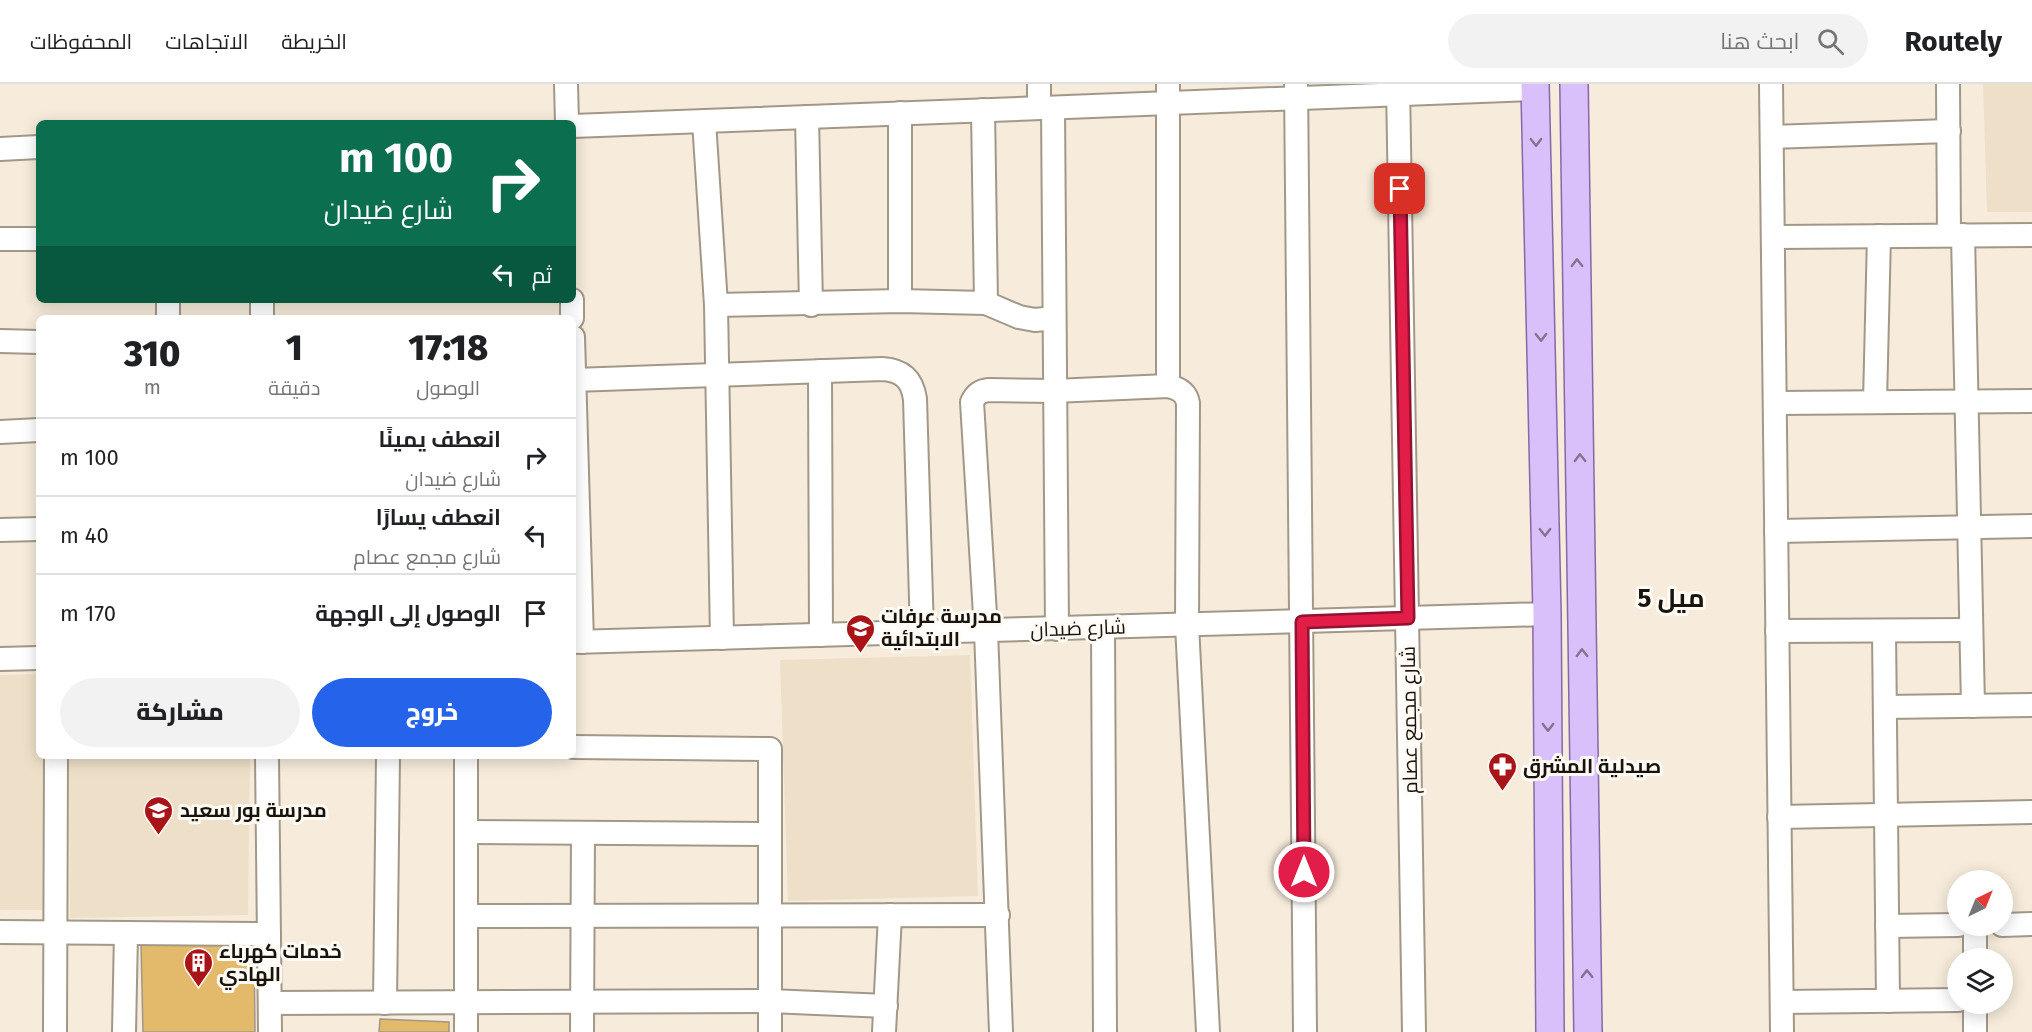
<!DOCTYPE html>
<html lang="ar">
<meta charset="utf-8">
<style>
:root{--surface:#fff;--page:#f2f2f2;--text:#202124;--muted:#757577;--line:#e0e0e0;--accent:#2563eb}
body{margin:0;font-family:"Fira Sans",Cairo,sans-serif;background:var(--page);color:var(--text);direction:rtl;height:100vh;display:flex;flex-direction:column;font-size:22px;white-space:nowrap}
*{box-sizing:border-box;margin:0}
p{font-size:20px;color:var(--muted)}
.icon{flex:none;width:33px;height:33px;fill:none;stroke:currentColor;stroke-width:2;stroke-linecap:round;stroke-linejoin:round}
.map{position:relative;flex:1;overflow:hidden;direction:ltr}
.details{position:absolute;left:36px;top:231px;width:540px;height:444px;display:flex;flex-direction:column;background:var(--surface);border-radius:9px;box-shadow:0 3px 15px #0003;direction:rtl}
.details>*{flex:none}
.hud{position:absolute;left:36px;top:36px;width:540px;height:183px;border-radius:9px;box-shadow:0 3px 15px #0003;direction:rtl;background:#0b6e4f;color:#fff;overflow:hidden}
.needle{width:39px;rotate:43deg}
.tools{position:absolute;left:1947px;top:786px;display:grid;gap:12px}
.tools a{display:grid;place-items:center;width:66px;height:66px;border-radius:50%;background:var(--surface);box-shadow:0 3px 15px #0003;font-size:30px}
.pin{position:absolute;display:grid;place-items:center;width:51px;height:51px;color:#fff;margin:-26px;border-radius:12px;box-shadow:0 3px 9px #0006}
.me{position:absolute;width:66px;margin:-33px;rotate:0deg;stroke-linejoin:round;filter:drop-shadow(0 0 4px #0008)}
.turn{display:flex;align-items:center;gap:21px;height:126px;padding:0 24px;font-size:27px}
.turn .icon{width:78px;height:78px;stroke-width:2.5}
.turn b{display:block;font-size:42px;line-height:51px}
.then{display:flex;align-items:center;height:57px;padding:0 24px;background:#0003;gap:12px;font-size:22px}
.eta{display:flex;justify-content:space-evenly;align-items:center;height:102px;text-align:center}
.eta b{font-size:36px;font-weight:800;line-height:42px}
.button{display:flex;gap:12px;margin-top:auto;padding:12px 24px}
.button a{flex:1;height:69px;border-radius:36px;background:var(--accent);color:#fff;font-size:24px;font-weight:800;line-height:69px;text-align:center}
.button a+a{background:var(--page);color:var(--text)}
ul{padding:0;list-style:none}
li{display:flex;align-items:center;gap:18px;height:78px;padding:0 24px;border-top:2px solid var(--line)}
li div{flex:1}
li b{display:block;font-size:22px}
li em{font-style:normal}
header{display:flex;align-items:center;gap:36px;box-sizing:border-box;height:84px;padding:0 30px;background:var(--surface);border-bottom:2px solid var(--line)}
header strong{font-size:28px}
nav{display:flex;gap:33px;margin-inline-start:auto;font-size:21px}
.search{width:420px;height:54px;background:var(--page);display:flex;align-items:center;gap:15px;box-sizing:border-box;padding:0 21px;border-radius:33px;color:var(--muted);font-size:22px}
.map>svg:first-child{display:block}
.built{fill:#eee0c8}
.building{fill:#e3b96c;stroke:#a09787;stroke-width:1.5}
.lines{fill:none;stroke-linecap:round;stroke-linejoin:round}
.minor-casing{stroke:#a29888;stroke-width:26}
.major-casing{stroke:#8568a6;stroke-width:30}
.minor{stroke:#fff;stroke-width:22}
.major{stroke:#d9c0fb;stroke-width:27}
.oneway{stroke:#827390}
.route-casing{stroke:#92132f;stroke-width:15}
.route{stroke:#e11d48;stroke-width:10}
.labels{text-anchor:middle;stroke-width:6;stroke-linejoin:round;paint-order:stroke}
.poi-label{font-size:20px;font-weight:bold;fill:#17140e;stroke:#fffaf4;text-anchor:start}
.street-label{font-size:20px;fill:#17140e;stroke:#fffaf4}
.district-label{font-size:26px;font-weight:bold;fill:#17140e;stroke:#fffaf4}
</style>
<header>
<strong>Routely</strong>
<div class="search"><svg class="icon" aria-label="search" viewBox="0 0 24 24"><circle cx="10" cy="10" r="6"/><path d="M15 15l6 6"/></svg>ابحث هنا</div>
<nav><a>الخريطة</a><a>الاتجاهات</a><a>المحفوظات</a></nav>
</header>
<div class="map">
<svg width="2032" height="948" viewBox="0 0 2032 948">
<rect width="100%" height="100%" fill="#f7ecdb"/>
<g class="built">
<polygon points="1983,0 2032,0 2032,128 1987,128"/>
<polygon points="970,571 978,812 788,817 780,576"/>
<polygon points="39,590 39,672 47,672 47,826 0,826 0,591"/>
<polygon points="69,672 250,672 248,831 70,834"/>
</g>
<g class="building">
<polygon points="254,859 255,948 143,948 141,860"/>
<polygon points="380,935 449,938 449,948 379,948"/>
</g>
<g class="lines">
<defs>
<g id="minor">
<polyline points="566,0 567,39"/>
<polyline points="1296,0 1305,948"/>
<polyline points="1398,0 1414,948"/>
<polyline points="1771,0 1782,948"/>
<polyline points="1948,0 1949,151"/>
<polyline points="1039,24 1039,0"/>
<polyline points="1053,24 1057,545"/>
<polyline points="983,26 986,219"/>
<polyline points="900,29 900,217"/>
<polyline points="807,33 811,221"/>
<polyline points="704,37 716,221 722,554"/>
<polyline points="573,42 1535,5"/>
<polyline points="1772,53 1949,47"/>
<polyline points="0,65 39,63"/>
<polyline points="1963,151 1973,622"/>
<polyline points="1773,153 2032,151"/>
<polyline points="0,155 39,155"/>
<polyline points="168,216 168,234"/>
<polyline points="262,216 262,234"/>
<polyline points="572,216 572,234"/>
<polyline points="716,221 900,217 986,219 1019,233 1035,236 1054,234"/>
<polyline points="573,253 582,558"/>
<polyline points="0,257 39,258"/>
<polyline points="820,287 821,551"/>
<path d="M 574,296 L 882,285 C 902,286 912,295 915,315 L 922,548"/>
<polyline points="1168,302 1168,0"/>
<polyline points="1875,318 1879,152"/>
<polyline points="1775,319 2032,317"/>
<polyline points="0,348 39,346"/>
<polyline points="0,446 39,445"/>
<polyline points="1776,447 2032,442"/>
<polyline points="1103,543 1105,948"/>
<polyline points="1777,547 1971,546"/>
<polyline points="1884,547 1888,917"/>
<polyline points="573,558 1547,530"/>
<polyline points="0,575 39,574"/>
<polyline points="1885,623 2032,621"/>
<polyline points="573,663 770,665 770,948"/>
<polyline points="267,672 270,948"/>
<polyline points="466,672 466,948"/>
<polyline points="1779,733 2032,728"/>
<polyline points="466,748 770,750"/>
<polyline points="466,832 998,831"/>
<polyline points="2002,841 2032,840"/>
<polyline points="1887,842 1958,841"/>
<polyline points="1975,842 1975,874"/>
<polyline points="0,848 269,850"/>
<polyline points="1782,918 1958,916"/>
<polyline points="270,919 770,917 886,922"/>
<polyline points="385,919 388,672"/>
<polyline points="1975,920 1975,948"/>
<polyline points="55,948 56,672"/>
<polyline points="124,948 126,849"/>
<polyline points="582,948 583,749"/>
<polyline points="884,948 890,831"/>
<path d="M 1001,948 L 986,547 L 972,318 C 976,310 980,307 989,306 L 1054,307 L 1168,302 C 1178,304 1186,308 1188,319 L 1187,541 L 1208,948"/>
</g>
<g id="major">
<polyline points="1535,0 1547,530 1550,948"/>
<polyline points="1574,0 1588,948"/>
</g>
</defs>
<use href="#minor" class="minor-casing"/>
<use href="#major" class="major-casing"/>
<use href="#minor" class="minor"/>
<use href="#major" class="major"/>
</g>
<defs><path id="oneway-chevron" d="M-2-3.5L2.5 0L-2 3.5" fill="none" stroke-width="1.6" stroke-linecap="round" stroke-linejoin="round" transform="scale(1.5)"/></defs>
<g class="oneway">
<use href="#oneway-chevron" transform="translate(1536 58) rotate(89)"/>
<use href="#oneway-chevron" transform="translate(1577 179) rotate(-91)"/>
<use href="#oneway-chevron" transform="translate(1541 253) rotate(89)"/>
<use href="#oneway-chevron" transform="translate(1580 374) rotate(-91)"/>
<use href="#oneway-chevron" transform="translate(1545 448) rotate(89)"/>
<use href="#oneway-chevron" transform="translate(1582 569) rotate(-91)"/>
<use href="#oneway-chevron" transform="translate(1548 643) rotate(90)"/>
<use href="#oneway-chevron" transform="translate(1587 890) rotate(-91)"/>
</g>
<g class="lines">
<defs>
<polyline id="route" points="1304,788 1302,538 1408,534 1400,105"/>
</defs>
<use href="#route" class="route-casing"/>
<use href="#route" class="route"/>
</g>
<defs>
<symbol id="school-pin" viewBox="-11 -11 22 30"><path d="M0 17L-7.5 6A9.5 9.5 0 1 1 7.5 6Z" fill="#a81417" stroke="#fffaf4"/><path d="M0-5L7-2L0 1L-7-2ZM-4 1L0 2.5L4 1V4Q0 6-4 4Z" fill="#fff"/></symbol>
<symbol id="pharmacy-pin" viewBox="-11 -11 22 30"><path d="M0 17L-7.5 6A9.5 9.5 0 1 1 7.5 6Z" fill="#a81417" stroke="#fffaf4"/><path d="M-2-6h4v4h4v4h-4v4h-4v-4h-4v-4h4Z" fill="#fff"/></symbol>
<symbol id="building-pin" viewBox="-11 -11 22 30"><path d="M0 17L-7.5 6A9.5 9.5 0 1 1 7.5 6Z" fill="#a81417" stroke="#fffaf4"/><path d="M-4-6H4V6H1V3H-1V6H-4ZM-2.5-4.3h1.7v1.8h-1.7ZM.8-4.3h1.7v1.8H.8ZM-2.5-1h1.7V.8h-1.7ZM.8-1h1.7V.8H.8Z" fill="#fff"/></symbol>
</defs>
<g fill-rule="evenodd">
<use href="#school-pin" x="844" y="528" width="33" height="45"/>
<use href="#pharmacy-pin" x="1486" y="666" width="33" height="45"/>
<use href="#school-pin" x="142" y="710" width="33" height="45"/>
<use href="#building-pin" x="182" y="862" width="33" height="45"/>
</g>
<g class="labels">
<g class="poi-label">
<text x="881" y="539">مدرسة عرفات<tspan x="881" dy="23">الابتدائية</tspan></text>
<text x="1523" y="689">صيدلية المشرق</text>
<text x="180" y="733">مدرسة بور سعيد</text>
<text x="219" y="874">خدمات كهرباء<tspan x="219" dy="23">الهادي</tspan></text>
</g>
<g class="street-label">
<text transform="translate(1078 544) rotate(-2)" y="7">شارع ضيدان</text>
<text transform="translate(1409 636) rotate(-91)" y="7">شارع مجمع عصام</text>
</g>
<g class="district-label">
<text x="1671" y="523">5 ميل</text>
</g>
</g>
</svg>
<div class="tools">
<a><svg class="needle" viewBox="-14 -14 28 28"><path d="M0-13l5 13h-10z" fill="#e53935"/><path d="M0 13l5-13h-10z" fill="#757577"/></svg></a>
<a><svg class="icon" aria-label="layers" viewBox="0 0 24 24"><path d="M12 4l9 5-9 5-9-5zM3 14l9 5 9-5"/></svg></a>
</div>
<div class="pin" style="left:1400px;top:105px;background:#d93025"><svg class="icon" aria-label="arrive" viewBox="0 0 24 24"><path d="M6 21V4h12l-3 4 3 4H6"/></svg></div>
<svg class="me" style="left:1304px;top:788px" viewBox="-20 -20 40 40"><circle r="17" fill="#e11d48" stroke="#fff" stroke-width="3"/><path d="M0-11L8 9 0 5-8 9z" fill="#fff"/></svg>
<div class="hud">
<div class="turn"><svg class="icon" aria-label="right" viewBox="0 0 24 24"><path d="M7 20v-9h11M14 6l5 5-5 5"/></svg><div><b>100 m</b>شارع ضيدان</div></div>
<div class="then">ثم<svg class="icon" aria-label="left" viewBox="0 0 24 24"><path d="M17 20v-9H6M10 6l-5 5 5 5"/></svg></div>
</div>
<section class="details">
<div class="eta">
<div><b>17:18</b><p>الوصول</p></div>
<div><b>1</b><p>دقيقة</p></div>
<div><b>310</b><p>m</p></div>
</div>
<ul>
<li><svg class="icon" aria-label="right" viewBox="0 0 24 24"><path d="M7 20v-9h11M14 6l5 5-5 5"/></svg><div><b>انعطف يمينًا</b><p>شارع ضيدان</p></div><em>100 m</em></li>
<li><svg class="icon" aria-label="left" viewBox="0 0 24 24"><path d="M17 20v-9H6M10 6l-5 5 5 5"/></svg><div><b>انعطف يسارًا</b><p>شارع مجمع عصام</p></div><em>40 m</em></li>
<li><svg class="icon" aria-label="arrive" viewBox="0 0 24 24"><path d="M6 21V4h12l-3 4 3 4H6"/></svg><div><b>الوصول إلى الوجهة</b></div><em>170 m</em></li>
</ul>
<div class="button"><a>خروج</a><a>مشاركة</a></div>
</section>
</div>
